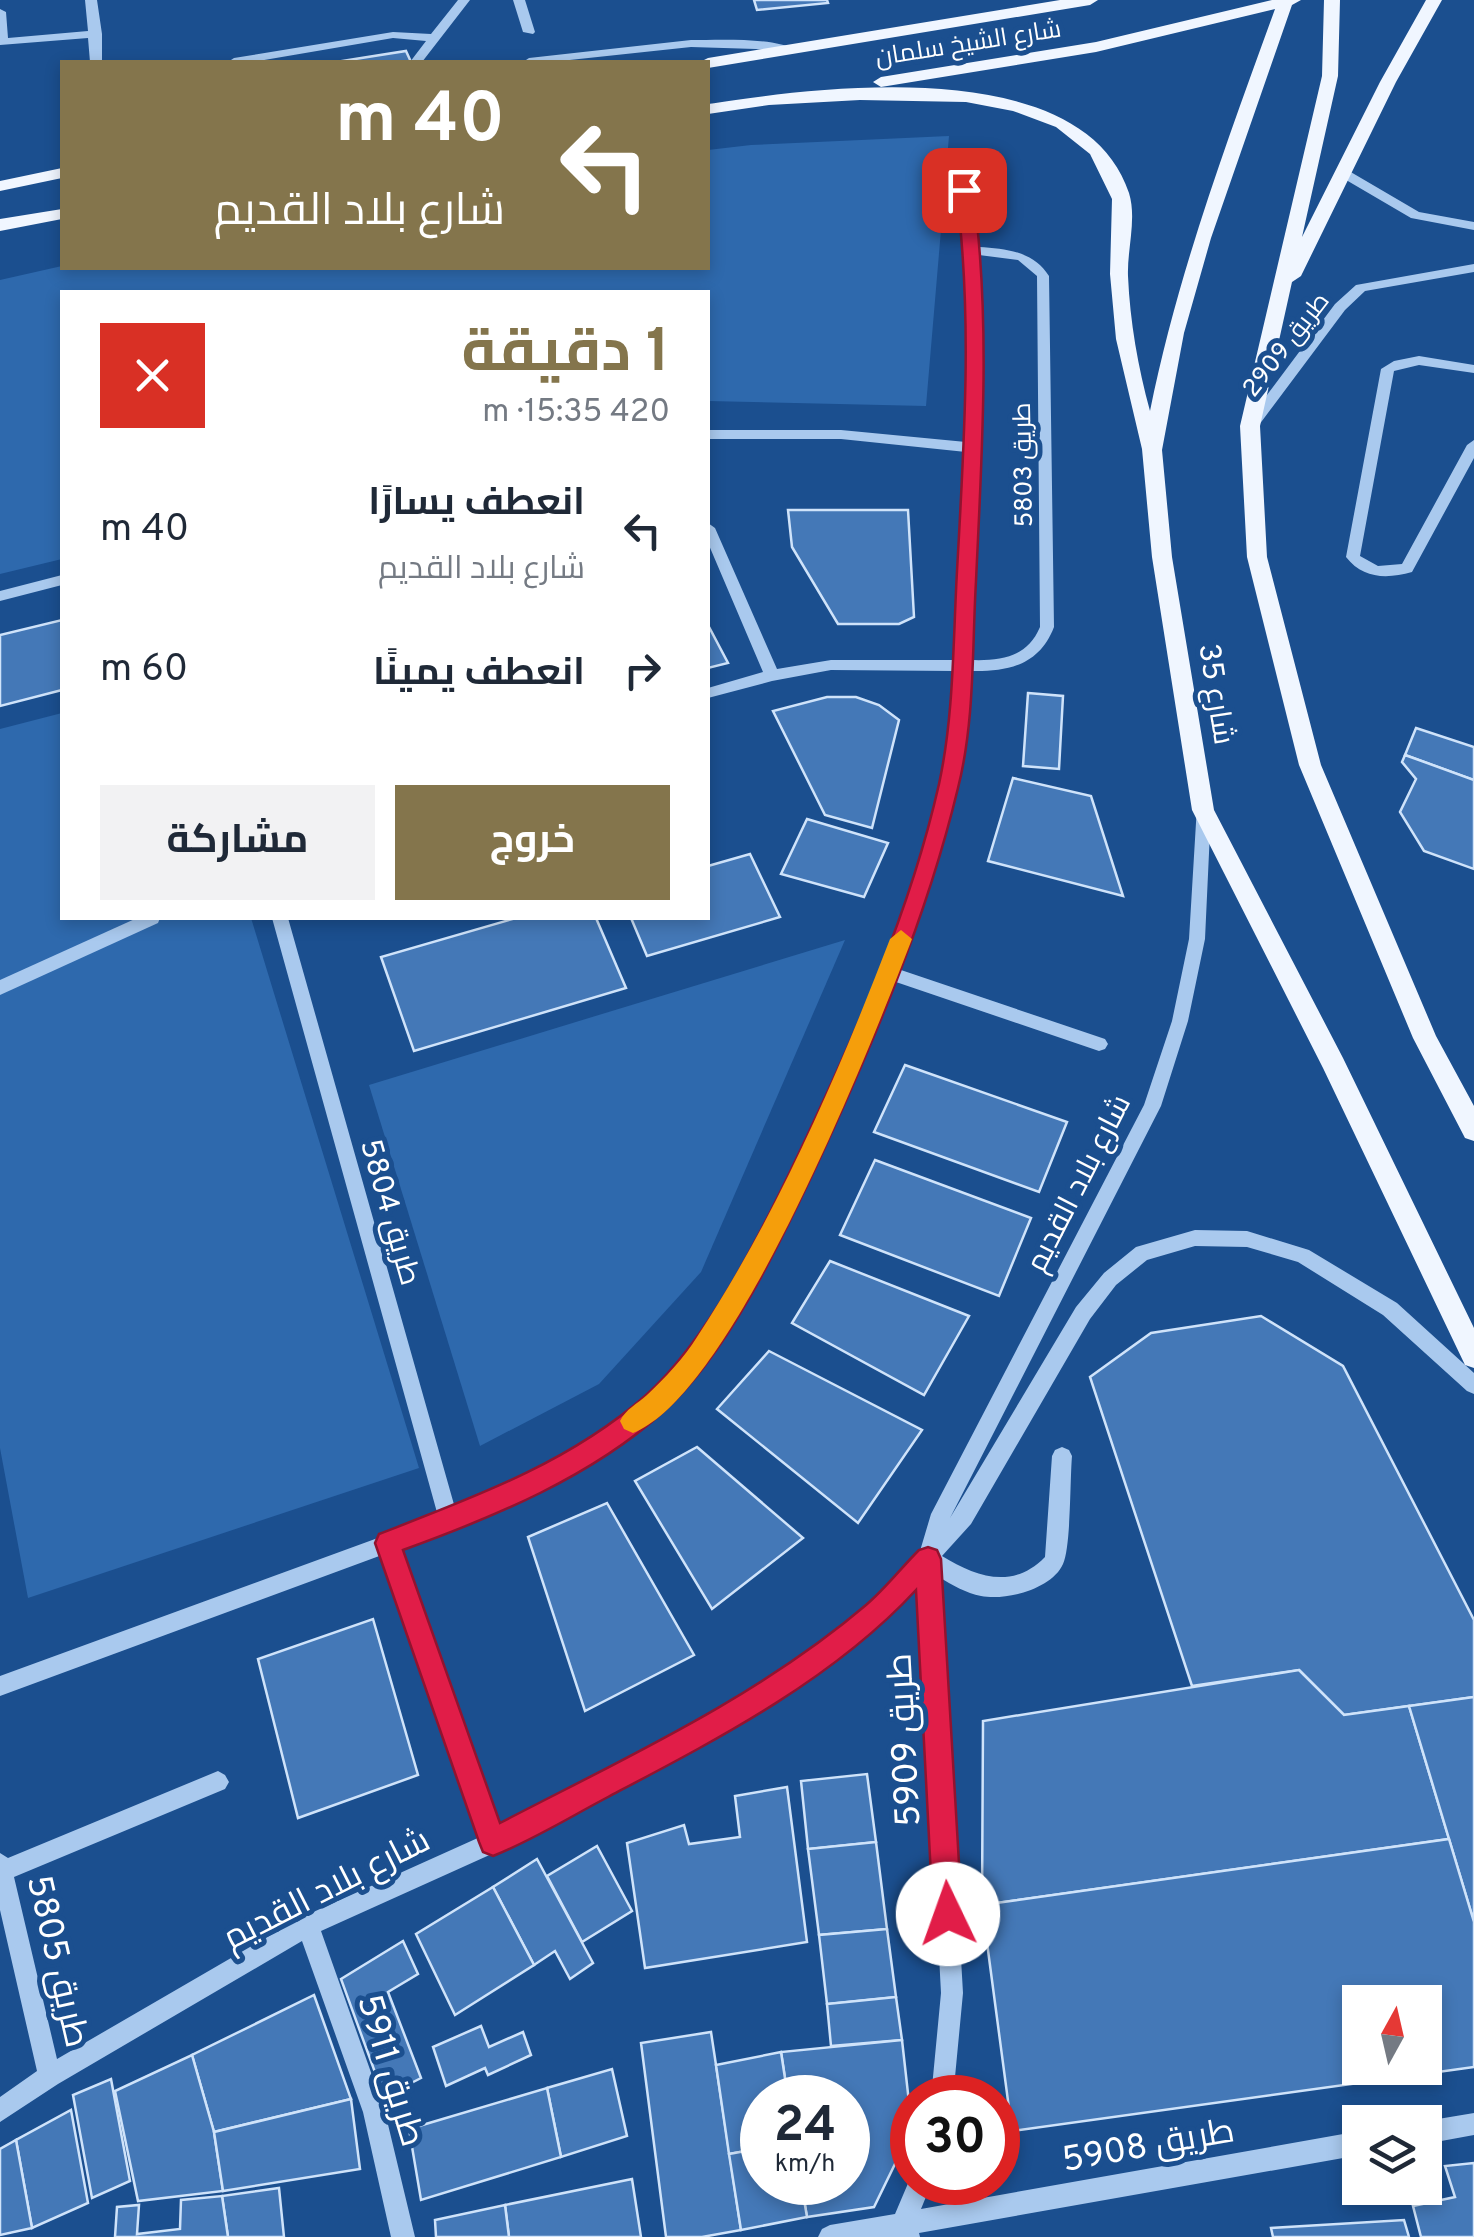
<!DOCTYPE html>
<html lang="ar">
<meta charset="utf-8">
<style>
:root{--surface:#fff;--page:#f2f2f3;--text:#1f2937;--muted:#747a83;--accent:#84754c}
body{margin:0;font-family:Overpass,Cairo,sans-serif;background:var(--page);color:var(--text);direction:rtl;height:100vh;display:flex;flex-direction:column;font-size:38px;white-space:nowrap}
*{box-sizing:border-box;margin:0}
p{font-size:32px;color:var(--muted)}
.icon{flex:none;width:55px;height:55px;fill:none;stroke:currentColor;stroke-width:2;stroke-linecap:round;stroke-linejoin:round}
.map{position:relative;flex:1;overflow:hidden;direction:ltr}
.sheet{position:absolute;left:60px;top:290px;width:650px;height:630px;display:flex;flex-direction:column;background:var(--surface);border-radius:0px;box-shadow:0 5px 15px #0003;direction:rtl}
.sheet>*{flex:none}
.top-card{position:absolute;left:60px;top:60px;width:650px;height:210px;border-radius:0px;box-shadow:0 5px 15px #0003;direction:rtl;background:#84754c;color:#fff;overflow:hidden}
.needle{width:65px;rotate:8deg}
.buttons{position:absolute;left:1342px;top:1985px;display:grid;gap:20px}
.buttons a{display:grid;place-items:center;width:100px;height:100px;border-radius:0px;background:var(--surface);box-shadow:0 5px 15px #0003;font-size:50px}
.speed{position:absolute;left:740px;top:2075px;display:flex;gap:20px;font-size:50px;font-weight:700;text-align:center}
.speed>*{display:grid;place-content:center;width:130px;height:130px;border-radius:50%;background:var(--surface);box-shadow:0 5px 15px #0003;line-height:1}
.speed small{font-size:25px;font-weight:400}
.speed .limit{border:15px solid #d22;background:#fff;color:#111}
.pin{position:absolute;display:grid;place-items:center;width:85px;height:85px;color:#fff;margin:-42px;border-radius:20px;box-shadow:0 5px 15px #0006}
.me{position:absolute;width:110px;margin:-55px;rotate:357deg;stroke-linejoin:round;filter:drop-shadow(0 0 8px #0008)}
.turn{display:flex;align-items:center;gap:35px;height:210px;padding:0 40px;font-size:45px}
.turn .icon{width:130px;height:130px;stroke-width:2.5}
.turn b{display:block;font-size:70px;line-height:85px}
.round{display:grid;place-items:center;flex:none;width:105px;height:105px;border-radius:0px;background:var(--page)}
.headline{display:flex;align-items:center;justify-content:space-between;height:170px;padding:0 40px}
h1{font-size:60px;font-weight:700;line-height:75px;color:var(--accent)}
.action{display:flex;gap:20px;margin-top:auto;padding:20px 40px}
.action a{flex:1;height:115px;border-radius:0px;background:var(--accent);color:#fff;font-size:40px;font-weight:700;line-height:115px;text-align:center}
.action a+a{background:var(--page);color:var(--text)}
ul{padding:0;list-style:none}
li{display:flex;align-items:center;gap:30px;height:140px;padding:0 40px}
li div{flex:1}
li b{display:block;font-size:38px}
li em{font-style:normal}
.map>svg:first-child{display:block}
.green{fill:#2e69ad}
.building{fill:#4478b7;stroke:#cfe3fa;stroke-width:2.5;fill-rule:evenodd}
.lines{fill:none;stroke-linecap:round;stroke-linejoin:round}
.minor{fill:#a9c9ee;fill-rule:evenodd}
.major{fill:#f0f6ff;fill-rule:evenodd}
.route{fill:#e11d48;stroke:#92132f;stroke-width:2.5}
.slow{fill:#f59e0b}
.labels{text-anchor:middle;stroke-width:10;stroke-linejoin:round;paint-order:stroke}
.far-street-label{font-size:25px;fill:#fff;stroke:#1b4f8f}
.street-label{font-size:30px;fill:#fff;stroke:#1b4f8f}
.near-street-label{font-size:35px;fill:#fff;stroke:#1b4f8f}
</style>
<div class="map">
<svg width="1474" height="2237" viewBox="0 0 1474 2237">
<rect width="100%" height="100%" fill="#1b4f8f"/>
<g class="green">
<polygon points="949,136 926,406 708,401 708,292 62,292 62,559 0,574 0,280 62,266 708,268 708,150 751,145"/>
<polygon points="62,713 62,918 251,918 419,1468 28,1598 0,1448 0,729"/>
<polygon points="845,940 701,1272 599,1384 480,1446 369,1085"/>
</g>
<g class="building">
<polygon points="754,0 827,0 828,3 757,10"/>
<polygon points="406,51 411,62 336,62"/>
<polygon points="788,510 908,510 914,617 899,624 838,624 792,547"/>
<polygon points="62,620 62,690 0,706 0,635"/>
<polygon points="708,625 728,663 708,668"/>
<polygon points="1028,693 1063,696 1059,769 1023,766"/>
<polygon points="827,697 856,697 879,705 899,720 872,828 825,815 773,711"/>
<polygon points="1416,728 1474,747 1474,780 1405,755"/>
<polygon points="1405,755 1474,780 1474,869 1424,851 1400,812 1416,779 1402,762"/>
<polygon points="1013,778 1091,796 1123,896 988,861"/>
<polygon points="807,819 888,843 864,897 781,874"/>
<polygon points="750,854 780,917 647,956 631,918 708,918 708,866"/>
<polygon points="516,918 596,918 626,988 414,1051 381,957"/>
<polygon points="905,1065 1067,1122 1039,1192 874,1132"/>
<polygon points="875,1160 1031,1218 999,1296 840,1235"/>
<polygon points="830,1261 969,1316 924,1395 792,1323"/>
<polygon points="1261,1316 1343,1366 1474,1620 1474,1697 1344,1715 1299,1670 1192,1686 1090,1377 1151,1333"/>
<polygon points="769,1351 922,1430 858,1523 717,1409"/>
<polygon points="697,1447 803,1538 712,1609 635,1481"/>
<polygon points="607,1503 694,1655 585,1711 528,1537"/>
<polygon points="373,1619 418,1775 298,1818 258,1659"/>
<polygon points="1299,1670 1344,1715 1409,1706 1449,1839 982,1905 983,1721"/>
<polygon points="1474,1697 1474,1922 1409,1706"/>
<polygon points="867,1774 876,1842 808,1849 801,1781"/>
<polygon points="787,1787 807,1942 645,1968 627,1843 684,1825 689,1844 740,1837 735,1796"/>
<path d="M 1449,1839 L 1474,1922 L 1474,2067 L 1012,2131 L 982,1905 ZM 1360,2002 L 1425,2002 L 1425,2068 L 1360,2068 Z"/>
<polygon points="876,1842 887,1929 819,1935 808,1849"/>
<polygon points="597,1846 632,1911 582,1942 547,1876"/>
<polygon points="537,1859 593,1963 570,1979 555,1951 534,1965 493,1887"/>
<polygon points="493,1887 534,1965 455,2015 416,1934"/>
<polygon points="887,1929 896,1997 827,2004 819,1935"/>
<polygon points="403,1941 418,1974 388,1992 421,2078 384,2097 341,1979"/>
<polygon points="314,1995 351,2099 214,2132 192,2055"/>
<polygon points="896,1997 902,2040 831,2046 827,2004"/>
<polygon points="481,2026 489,2047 523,2032 531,2055 488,2075 485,2068 446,2086 433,2047"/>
<polygon points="711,2032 741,2230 702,2237 666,2237 641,2043"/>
<polygon points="902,2040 912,2129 874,2207 807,2217 801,2182 848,2182 848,2098 788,2098 781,2052"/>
<polygon points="781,2052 788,2098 762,2098 762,2148 729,2154 716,2065"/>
<polygon points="192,2055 214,2132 223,2191 138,2201 115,2091"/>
<polygon points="612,2069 627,2136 561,2157 547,2088"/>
<polygon points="111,2079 130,2181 92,2198 73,2095"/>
<polygon points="547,2088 561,2157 421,2200 409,2129"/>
<polygon points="351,2099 360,2169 223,2191 214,2132"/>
<polygon points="71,2110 88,2203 32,2228 16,2140"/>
<polygon points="16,2140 32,2228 0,2235 0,2149"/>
<polygon points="762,2148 762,2182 801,2182 807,2217 741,2230 729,2154"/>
<polygon points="1474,2163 1474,2237 1421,2237 1413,2206 1455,2197 1445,2166"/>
<polygon points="632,2179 641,2237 509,2237 505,2205"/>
<polygon points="279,2188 284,2237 228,2237 222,2196"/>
<polygon points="222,2196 228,2237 115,2237 117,2207 139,2205 137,2234 180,2229 181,2200"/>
<polygon points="505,2205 509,2237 436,2237 435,2220"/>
<polygon points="1404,2220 1409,2237 1273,2237 1271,2228"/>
</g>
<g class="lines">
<g class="minor">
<polygon points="85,0 97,0 102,34 102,62 90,62 88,38 0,45 0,9 6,12 8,38 88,31"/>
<polygon points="458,0 470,0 422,62 410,62 426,41 393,38 252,62 228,62 234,58 393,32 431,34"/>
<polygon points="513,0 525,0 535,32 533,34 523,32"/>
<path d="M 691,40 C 720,40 772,37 797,50 L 791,53 L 756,49 L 691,47 L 551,62 L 523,62 L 529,58 Z"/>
<polygon points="1341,171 1349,171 1419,212 1474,222 1474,230 1411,218 1341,177"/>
<path d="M 965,186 L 971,190 L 979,247 C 1007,249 1033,251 1049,276 L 1054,627 C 1039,666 1007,672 969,671 C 964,778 936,869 898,969 L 1105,1039 L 1108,1044 L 1105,1049 L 1099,1051 L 893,981 L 868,1048 L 787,1222 L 711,1355 L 664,1408 L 605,1456 L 456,1528 L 400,1549 L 499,1828 L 668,1740 L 792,1665 L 870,1606 L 920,1551 L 931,1514 L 1144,1105 L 1172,1021 L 1189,939 L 1197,806 L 1203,804 L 1211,810 L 1205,939 L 1188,1021 L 1161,1106 L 950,1518 L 1076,1307 L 1104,1273 L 1136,1247 L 1195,1230 L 1247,1231 L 1309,1250 L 1397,1303 L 1474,1373 L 1474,1394 L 1467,1391 L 1383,1315 L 1298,1262 L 1247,1247 L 1195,1246 L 1147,1260 L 1116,1285 L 1090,1319 L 971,1524 L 942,1556 C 976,1577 1013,1590 1045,1557 L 1052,1456 L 1055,1450 L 1062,1447 L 1069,1450 L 1072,1456 C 1070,1479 1071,1547 1063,1564 C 1052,1589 1006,1601 981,1596 C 966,1593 952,1585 939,1577 L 963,1993 L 953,2098 L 931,2098 L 941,1993 L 919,1581 L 884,1620 L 806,1679 L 682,1754 L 536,1834 L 321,1931 L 385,2112 L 415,2237 L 391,2237 L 363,2112 L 302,1941 L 58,2084 L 0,2122 L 0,2097 L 37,2071 L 0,1910 L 0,1853 L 8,1858 L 218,1771 L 225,1775 L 229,1782 L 225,1789 L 14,1877 L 57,2059 L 300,1918 L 480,1837 L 382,1555 L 0,1696 L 0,1676 L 438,1516 L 272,918 L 288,918 L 455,1508 C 524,1475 595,1449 651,1395 C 716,1332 767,1227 805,1145 C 875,995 946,838 954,671 L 831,670 L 772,681 L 708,698 L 708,688 L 763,672 L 708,543 L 708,523 L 715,528 L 777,669 L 831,660 L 955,660 L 966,452 L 841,439 L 708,439 L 708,430 L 841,430 L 966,442 L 967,250 L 959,190 ZM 979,255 L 1018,260 L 1037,276 L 1040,627 C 1027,658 1000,661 970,660 L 980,448 Z"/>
<polygon points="1474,264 1474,272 1365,291 1345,310 1256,429 1246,429 1246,423 1335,304 1356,285"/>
<path d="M 1419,356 L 1474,365 L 1474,373 L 1419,365 L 1394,371 L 1360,556 L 1378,566 L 1402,564 L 1467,445 L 1474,440 L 1474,458 L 1412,572 C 1387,579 1363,579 1346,557 L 1381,369 L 1394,361 Z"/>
<polygon points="62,575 62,585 0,601 0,591"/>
<polygon points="137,918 160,918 158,923 0,995 0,980"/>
<polygon points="1474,2113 1474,2135 1425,2144 1425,2122 1420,2122"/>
<polygon points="1360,2131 1360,2155 919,2233 920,2237 818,2237 822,2229 830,2225 895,2214 912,2174 912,2182 932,2182 921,2209"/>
</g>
<g class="major">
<polygon points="1060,0 1098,0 1090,5 708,68 708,62 700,62 708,58"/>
<path d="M 1272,0 L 1301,0 L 1292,5 L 1211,238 L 1184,333 L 1162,450 L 1172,557 L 1214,810 L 1343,1058 L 1474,1328 L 1474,1368 L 1465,1365 L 1323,1068 L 1192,810 L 1152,557 L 1142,449 L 1116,339 L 1110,274 L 1112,199 L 1090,154 L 1056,127 L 1013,111 L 966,102 L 860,100 L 769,105 L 708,114 L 708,104 C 819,87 1083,52 1129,193 C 1137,219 1127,249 1128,276 C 1130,322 1138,367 1150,411 C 1178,272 1227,142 1275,9 L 1096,52 L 881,87 L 873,82 L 881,77 L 1096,42 Z"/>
<polygon points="1324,0 1340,0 1338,76 1302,237 1380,82 1426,0 1442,0 1396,82 1301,276 1292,282 1260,426 1267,557 1321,765 1436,1036 1474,1106 1474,1141 1465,1138 1413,1038 1299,765 1247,557 1240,426 1322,76"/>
<polygon points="62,168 62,178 0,191 0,181"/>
<polygon points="62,209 62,219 0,231 0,219"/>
</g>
</g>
<path class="route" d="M 964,185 L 973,190 C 991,318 982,451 976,581 C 972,649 975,721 958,788 C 926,921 872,1046 815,1169 C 778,1247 727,1355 663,1412 C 591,1477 494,1517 403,1550 L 500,1823 C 625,1758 758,1697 866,1605 C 885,1589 901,1568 919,1550 L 928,1547 L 937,1550 L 941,1559 L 962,1914 L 958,1924 L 948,1928 L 937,1924 L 933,1914 L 916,1590 C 833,1680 716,1740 608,1797 C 570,1817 533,1840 493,1856 L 483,1852 L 479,1842 L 375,1543 L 379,1534 C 472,1498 569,1463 645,1396 C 709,1339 761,1233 798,1155 C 854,1037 910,913 939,784 C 954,715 953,642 957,571 C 964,444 973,315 956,190 Z"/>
<path class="slow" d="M 901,930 L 912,939 C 872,1043 734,1394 633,1433 L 624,1429 L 620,1421 C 626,1409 637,1404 647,1395 C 664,1379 685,1357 697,1337 C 778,1213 837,1077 890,939 Z"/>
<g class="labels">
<g class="far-street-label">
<text transform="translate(968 42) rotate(-9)" y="9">شارع الشيخ سلمان</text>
<text transform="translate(1285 344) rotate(-52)" y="9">طريق 2909</text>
<text transform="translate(1022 465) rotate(-91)" y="9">طريق 5803</text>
</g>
<g class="street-label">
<text transform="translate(1217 694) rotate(81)" y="10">شارع 35</text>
<text transform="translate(1078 1183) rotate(-63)" y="10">شارع بلاد القديم</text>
<text transform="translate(391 1212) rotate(74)" y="10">طريق 5804</text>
</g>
<g class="near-street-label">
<text transform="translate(903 1740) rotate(-93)" y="12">طريق 5909</text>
<text transform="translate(326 1888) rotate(-27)" y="12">شارع بلاد القديم</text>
<text transform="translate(59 1961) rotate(77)" y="12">طريق 5805</text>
<text transform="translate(392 2070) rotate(73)" y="12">طريق 5911</text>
<text transform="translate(1148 2144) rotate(-10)" y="12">طريق 5908</text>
</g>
</g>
</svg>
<div class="buttons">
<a><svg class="needle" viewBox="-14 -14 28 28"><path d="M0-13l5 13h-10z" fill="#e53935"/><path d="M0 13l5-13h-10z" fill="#747a83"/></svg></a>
<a><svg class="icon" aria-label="layers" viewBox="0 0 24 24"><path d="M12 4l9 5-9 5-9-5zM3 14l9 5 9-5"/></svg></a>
</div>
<div class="speed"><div>24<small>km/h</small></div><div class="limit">30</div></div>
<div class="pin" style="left:964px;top:190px;background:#d93025"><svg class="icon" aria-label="arrive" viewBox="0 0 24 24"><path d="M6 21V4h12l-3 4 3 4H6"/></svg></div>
<svg class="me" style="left:948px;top:1914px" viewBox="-20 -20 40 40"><circle r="19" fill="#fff"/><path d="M0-13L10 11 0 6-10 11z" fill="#e11d48"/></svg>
<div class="top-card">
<div class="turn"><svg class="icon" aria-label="left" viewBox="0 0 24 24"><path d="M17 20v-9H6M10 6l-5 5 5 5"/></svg><div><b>40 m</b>شارع بلاد القديم</div></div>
</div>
<section class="sheet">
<div class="headline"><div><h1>1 دقيقة</h1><p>420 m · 15:35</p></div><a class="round" style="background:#d93025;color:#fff"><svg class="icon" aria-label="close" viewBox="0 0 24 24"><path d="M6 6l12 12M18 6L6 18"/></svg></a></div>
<ul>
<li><svg class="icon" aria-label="left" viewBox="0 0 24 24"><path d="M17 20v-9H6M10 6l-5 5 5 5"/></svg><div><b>انعطف يسارًا</b><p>شارع بلاد القديم</p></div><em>40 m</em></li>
<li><svg class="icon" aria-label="right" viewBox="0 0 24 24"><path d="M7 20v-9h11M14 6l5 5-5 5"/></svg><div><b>انعطف يمينًا</b></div><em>60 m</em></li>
</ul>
<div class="action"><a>خروج</a><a>مشاركة</a></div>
</section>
</div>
